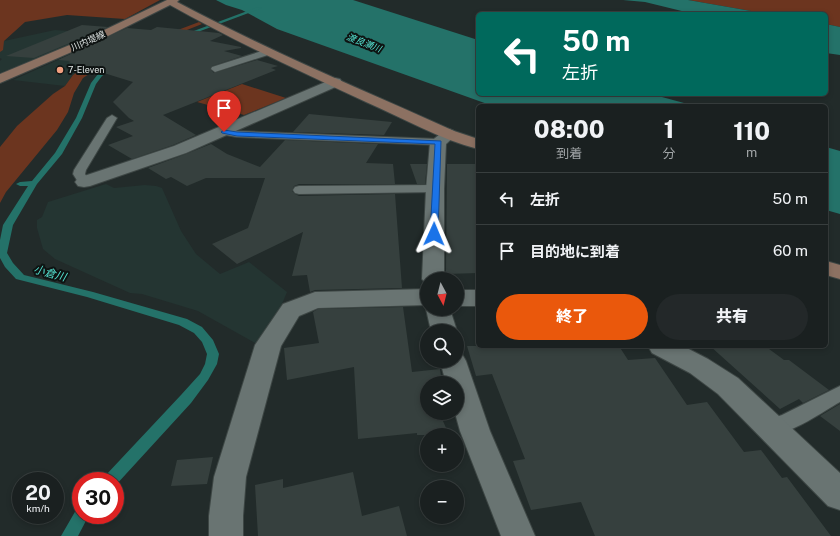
<!DOCTYPE html>
<html lang="ja">
<meta charset="utf-8">
<style>
:root{--surface:#1a2020;--page:#232829;--text:#f1f3f6;--muted:#9fa3a5;--line:#383e3e;--accent:#ea580c}
body{margin:0;font-family:"Public Sans","Noto Sans JP",sans-serif;background:var(--page);color:var(--text);height:100vh;display:flex;flex-direction:column;font-size:15px;white-space:nowrap}
*{box-sizing:border-box;margin:0}
p{font-size:13px;color:var(--muted)}
.icon{flex:none;width:22px;height:22px;fill:none;stroke:currentColor;stroke-width:2;stroke-linecap:round;stroke-linejoin:round}
.map{position:relative;flex:1;overflow:hidden}
.panel{position:absolute;left:476px;top:104px;width:352px;height:244px;display:flex;flex-direction:column;background:var(--surface);border-radius:6px;box-shadow:0 2px 6px #0003,0 0 0 1px var(--line)}
.panel>*{flex:none}
.guide{position:absolute;left:476px;top:12px;width:352px;height:84px;border-radius:6px;box-shadow:0 2px 6px #0003,0 0 0 1px var(--line);background:#00695c;color:#fff;overflow:hidden}
.needle{width:26px;rotate:173deg}
.controls{position:absolute;left:420px;top:272px;display:grid;gap:8px}
.controls a{display:grid;place-items:center;width:44px;height:44px;border-radius:50%;background:var(--surface);box-shadow:0 2px 6px #0003,0 0 0 1px var(--line);font-size:20px}
.speed{position:absolute;left:12px;top:472px;display:flex;gap:8px;font-size:20px;font-weight:700;text-align:center}
.speed>*{display:grid;place-content:center;width:52px;height:52px;border-radius:50%;background:var(--surface);box-shadow:0 2px 6px #0003,0 0 0 1px var(--line);line-height:1}
.speed small{font-size:10px;font-weight:400}
.speed .limit{border:6px solid #d22;background:#fff;color:#111}
.pin{position:absolute;display:grid;place-items:center;width:34px;height:34px;color:#fff;margin:-41px -17px;border-radius:50% 50% 50% 0;rotate:-45deg;box-shadow:0 0 4px #0007}
.pin .icon{rotate:45deg}
.me{position:absolute;width:44px;margin:-22px;rotate:1deg;stroke-linejoin:round;filter:drop-shadow(0 0 3px #0008)}
.turn{display:flex;align-items:center;gap:14px;height:84px;padding:0 20px;font-size:18px}
.turn .icon{width:52px;height:52px;stroke-width:2.5}
.turn b{display:block;font-size:28px;line-height:34px}
.eta{display:flex;justify-content:space-evenly;align-items:center;height:68px;text-align:center}
.eta b{font-size:24px;font-weight:800;line-height:28px}
.cta{display:flex;gap:8px;margin-top:auto;padding:8px 20px}
.cta a{flex:1;height:46px;border-radius:24px;background:var(--accent);color:#fff;font-size:16px;font-weight:800;line-height:46px;text-align:center}
.cta a+a{background:var(--page);color:var(--text)}
ul{padding:0;list-style:none}
li{display:flex;align-items:center;gap:12px;height:52px;padding:0 20px;border-top:1px solid var(--line)}
li div{flex:1}
li b{display:block;font-size:15px}
li em{font-style:normal}
.map>svg:first-child{display:block}
.built{fill:#243532}
.green{fill:#6c351f}
.water{fill:#247269}
.lines{fill:none;stroke-linecap:round;stroke-linejoin:round}
.stream{fill:#247269;fill-rule:evenodd}
.building{fill:#36403e}
.lane-casing{stroke:#3d4644;stroke-width:2}
.street-casing{stroke:#3d4644;stroke-width:2}
.secondary-casing{stroke:#3d4644;stroke-width:2}
.lane{fill:#697472;fill-rule:evenodd}
.street{fill:#697472;fill-rule:evenodd}
.secondary{fill:#8c7162;fill-rule:evenodd}
.route{fill:#1a73e8;stroke:#114b97}
.poi-dot{fill:#f2a080;stroke:#0e1312;stroke-width:1.5}
.labels{text-anchor:middle;stroke-width:4;stroke-linejoin:round;paint-order:stroke}
.far-street-label{font-size:9px;fill:#dde3e2;stroke:#0e1312}
.far-water-label{font-size:9px;font-style:italic;fill:#56e6d5;stroke:#0e1312}
.far-poi-label{font-size:9px;fill:#dde3e2;stroke:#0e1312;text-anchor:start}
.water-label{font-size:11px;font-style:italic;fill:#56e6d5;stroke:#0e1312}
</style>
<div class="map">
<svg width="840" height="536" viewBox="0 0 840 536">
<rect width="100%" height="100%" fill="#222b2a"/>
<g class="built">
<polygon points="55,30 97,33 0,73 0,61 2,59 0,58 0,48 4,41"/>
<polygon points="94,44 108,55 73,75 65,86 13,80"/>
<polygon points="106,184 114,188 145,185 156,186 162,188 181,231 196,254 220,274 249,262 287,292 279,311 257,344 198,311 142,294 130,293 55,259 43,249 37,228 37,220 42,217 48,202"/>
</g>
<g class="green">
<polygon points="0,0 160,0 125,19 67,15 25,22 4,41 3,50 0,52"/>
<polygon points="688,0 840,0 840,27 826,24 826,14 769,14"/>
<polygon points="199,22 202,24 109,61 83,78 74,93 68,112 57,130 6,192 0,203 0,147 17,126 53,94 65,86 73,75 81,69 92,63 154,39"/>
<polygon points="242,84 286,98 244,115 197,102"/>
</g>
<g class="water">
<polygon points="216,0 353,0 478,40 478,94 651,94 695,106 493,106 277,29 242,10 226,5"/>
<polygon points="623,0 688,0 769,14 694,14 645,2"/>
<polygon points="826,24 840,27 840,55 826,53"/>
<polygon points="826,147 840,151 840,214 826,210"/>
</g>
<g class="lines">
<g class="stream">
<polygon points="258,7 262,8 187,36 183,35"/>
<polygon points="113,64 118,65 102,76 96,84 82,118 62,154 37,184 13,225 7,253 13,263 24,275 93,292 187,319 202,327 213,340 219,354 217,364 208,380 191,403 115,486 115,481 103,481 105,476 181,395 200,374 205,364 207,354 202,342 194,333 179,325 87,297 16,279 5,267 0,258 0,240 3,225 28,186 20,186 16,184 20,182 32,181 55,153 76,118 91,83 98,74"/>
<polygon points="81,508 81,515 89,515 78,536 61,536 76,510"/>
</g>
</g>
<g class="building">
<polygon points="82,25 108,27 34,58 6,56"/>
<polygon points="157,27 219,33 223,35 210,41 241,47 241,48 224,51 242,56 212,66 210,69 214,73 257,60 278,66 271,68 276,70 163,115 196,135 173,145 132,159 108,145 133,136 116,127 134,121 129,118 113,102 133,82 68,62 71,61 58,60 127,28 151,30"/>
<polygon points="309,114 392,122 384,135 293,132"/>
<polygon points="285,140 378,144 366,163 393,164 395,184 299,184 294,186 292,191 295,194 299,196 395,194 402,288 315,290 310,292 307,275 292,276 303,232 237,264 212,244 248,228 265,178 206,178 187,186 171,177 166,179 148,168 186,154 211,144 227,154 260,167"/>
<polygon points="410,164 427,164 425,184 417,184"/>
<polygon points="447,164 478,164 478,273 446,274"/>
<polygon points="403,307 412,372 440,369 442,383 427,383 427,413 446,413 440,414 449,435 417,435 417,433 358,439 354,367 287,380 284,348 319,343 313,312 318,309"/>
<polygon points="467,346 619,346 628,360 655,358 687,405 707,402 744,452 761,450 782,478 787,477 831,536 595,536 581,502 531,510 513,461 525,459 492,374 476,376"/>
<polygon points="710,346 765,346 784,360 789,360 829,390 803,403 799,399 780,409"/>
<polygon points="840,404 840,431 820,416"/>
<polygon points="213,457 207,484 171,486 177,460"/>
<polygon points="353,472 362,516 399,506 407,536 258,536 255,485 283,479 283,488"/>
</g>
<g class="lines">
<defs>
<g id="lane">
<polygon points="265,50 271,50 272,52 271,54 218,71 215,72 211,69 212,67"/>
<polygon points="112,115 117,118 86,170 85,174 90,182 88,185 80,185 73,174 74,170 107,118"/>
<polygon points="224,129 237,131 438,139 443,142 438,145 237,137 220,134 219,132"/>
<polygon points="435,185 439,186 441,189 439,192 299,194 295,193 293,190 295,187 299,186"/>
<path d="M 840,386 L 840,402 C 822,412 784,440 764,433 L 761,427 L 764,421 L 782,415 Z"/>
</g>
<g id="street">
<polygon points="335,78 340,79 342,82 340,85 186,153 90,186 84,187 78,186 75,182 78,178 174,146"/>
<polygon points="449,129 454,131 457,134 446,144 444,189 444,279 427,279 427,285 422,279 426,189 430,142 444,131"/>
<polygon points="427,289 427,305 318,308 299,316 281,346 246,477 243,516 243,536 209,536 209,516 214,477 255,345 283,304 315,292"/>
<rect x="457" y="290" width="21" height="16"/>
<polygon points="427,307 427,309 450,309 457,331 431,331 426,309"/>
<polygon points="648,346 683,346 708,359 738,378 840,473 840,510 828,506 718,394 690,373 652,353"/>
<polygon points="457,352 462,354 466,361 490,431 535,536 501,536 460,431 455,413 457,413 457,383 446,383 440,361 457,361"/>
</g>
<g id="secondary">
<path d="M 167,0 L 179,0 L 177,2 C 267,50 361,89 454,131 L 478,139 L 478,149 C 439,139 403,118 366,102 C 300,71 234,41 170,5 L 104,38 L 0,83 L 0,74 L 96,34 Z"/>
<polygon points="826,261 840,265 840,279 826,275"/>
</g>
</defs>
<use href="#lane" class="lane-casing"/>
<use href="#street" class="street-casing"/>
<use href="#secondary" class="secondary-casing"/>
<use href="#lane" class="lane"/>
<use href="#street" class="street"/>
<use href="#secondary" class="secondary"/>
</g>
<polygon class="route" points="224,130 237,132 441,141 438,234 434,236 430,234 435,144 237,136 222,133 221,132"/>
<circle class="poi-dot" cx="60" cy="70" r="4"/>
<g class="labels">
<g class="far-street-label">
<text transform="translate(88 41) rotate(-24)" y="3">川内堤線</text>
</g>
<g class="far-water-label">
<text transform="translate(364 43) rotate(21)" y="3">渡良瀬川</text>
</g>
<g class="far-poi-label">
<text x="68" y="73">7-Eleven</text>
</g>
<g class="water-label">
<text transform="translate(50 273) rotate(15)" y="4">小倉川</text>
</g>
</g>
</svg>
<div class="controls">
<a><svg class="needle" viewBox="-14 -14 28 28"><path d="M0-13l5 13h-10z" fill="#e53935"/><path d="M0 13l5-13h-10z" fill="#9fa3a5"/></svg></a>
<a><svg class="icon" aria-label="search" viewBox="0 0 24 24"><circle cx="10" cy="10" r="6"/><path d="M15 15l6 6"/></svg></a>
<a><svg class="icon" aria-label="layers" viewBox="0 0 24 24"><path d="M12 4l9 5-9 5-9-5zM3 14l9 5 9-5"/></svg></a>
<a>+</a>
<a>−</a>
</div>
<div class="speed"><div>20<small>km/h</small></div><div class="limit">30</div></div>
<div class="pin" style="left:224px;top:132px;background:#d93025"><svg class="icon" aria-label="arrive" viewBox="0 0 24 24"><path d="M6 21V4h12l-3 4 3 4H6"/></svg></div>
<svg class="me" style="left:434px;top:234px" viewBox="-20 -20 40 40"><path d="M0-17L14 15 0 8-14 15z" fill="#1a73e8" stroke="#fff" stroke-width="4"/></svg>
<div class="guide">
<div class="turn"><svg class="icon" aria-label="left" viewBox="0 0 24 24"><path d="M17 20v-9H6M10 6l-5 5 5 5"/></svg><div><b>50 m</b>左折</div></div>
</div>
<section class="panel">
<div class="eta">
<div><b>08:00</b><p>到着</p></div>
<div><b>1</b><p>分</p></div>
<div><b>110</b><p>m</p></div>
</div>
<ul>
<li><svg class="icon" aria-label="left" viewBox="0 0 24 24"><path d="M17 20v-9H6M10 6l-5 5 5 5"/></svg><div><b>左折</b></div><em>50 m</em></li>
<li><svg class="icon" aria-label="arrive" viewBox="0 0 24 24"><path d="M6 21V4h12l-3 4 3 4H6"/></svg><div><b>目的地に到着</b></div><em>60 m</em></li>
</ul>
<div class="cta"><a>終了</a><a>共有</a></div>
</section>
</div>
